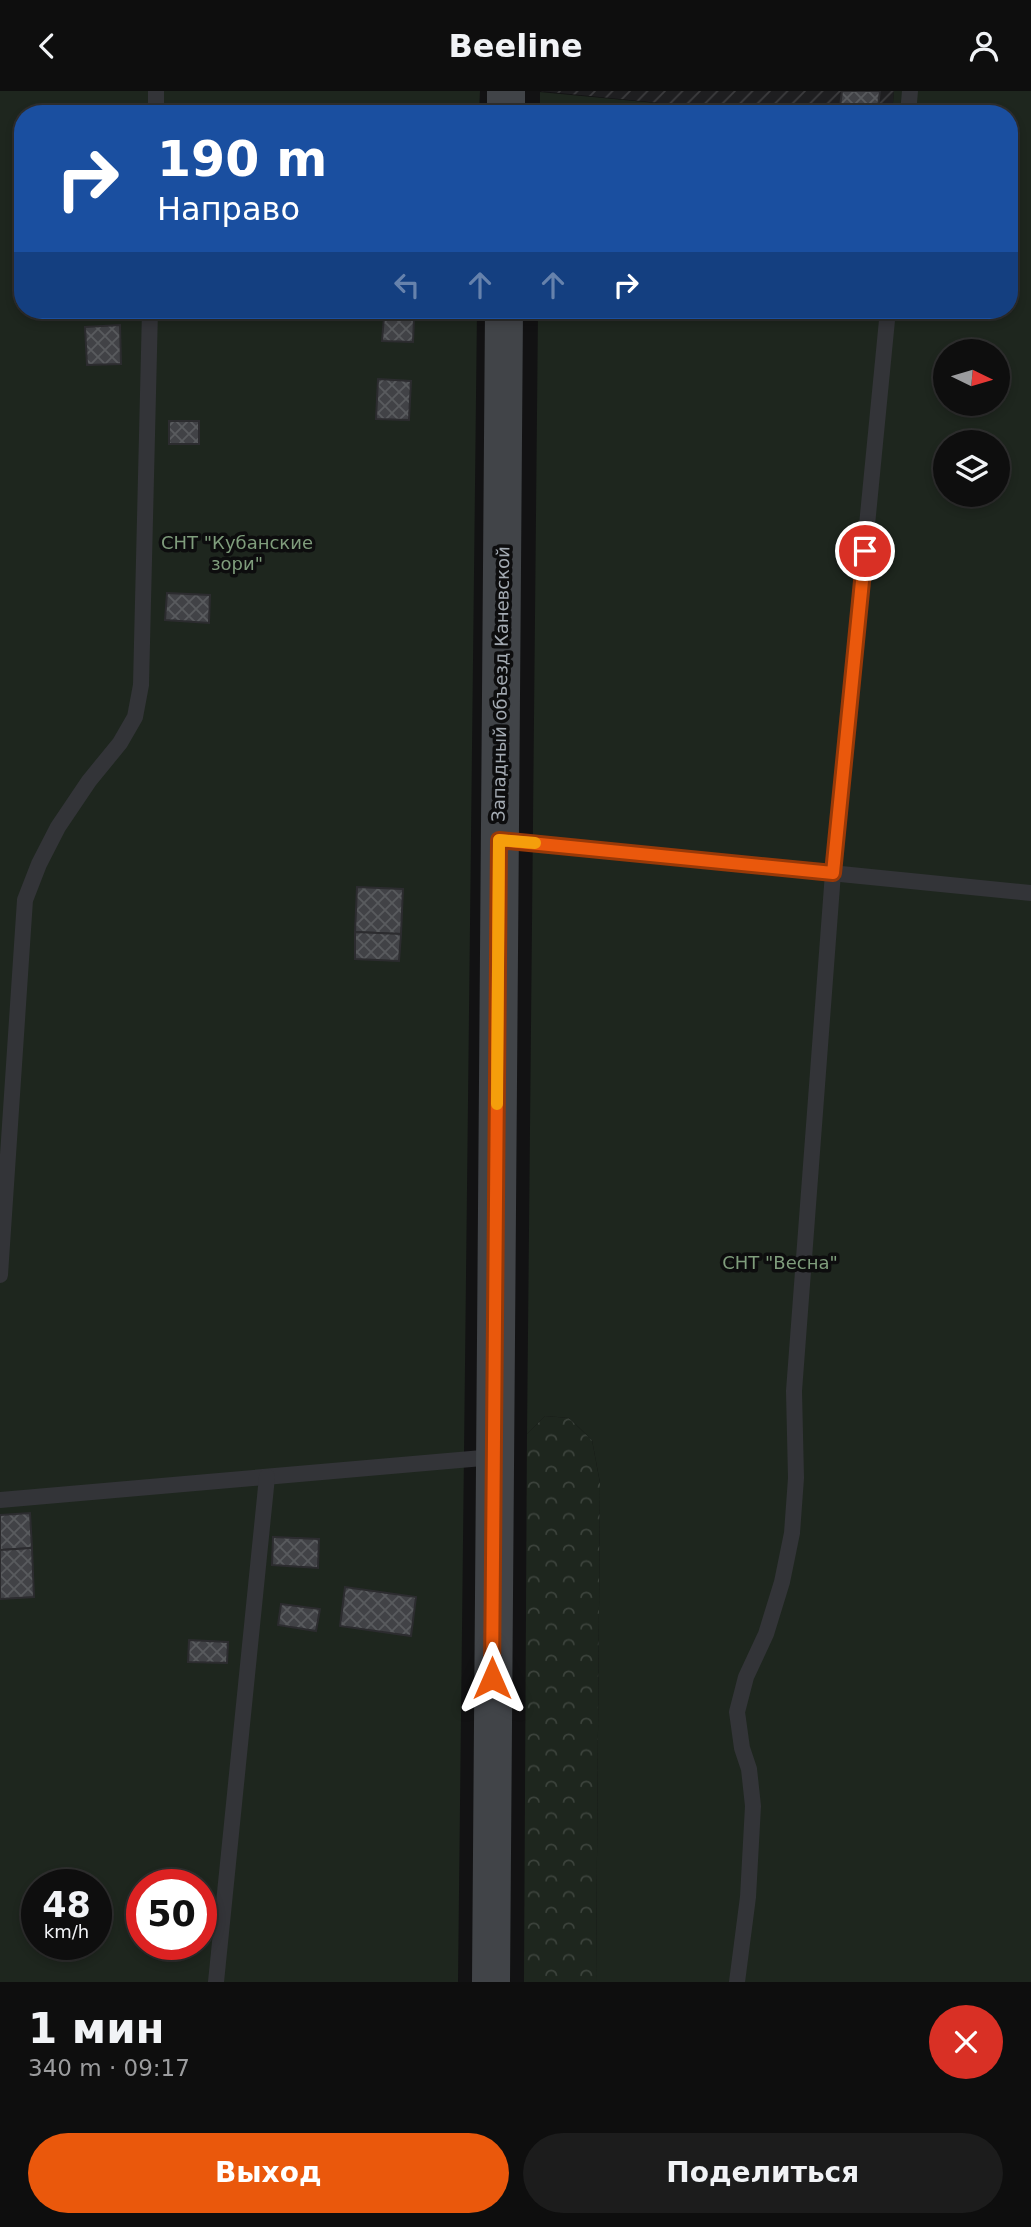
<!DOCTYPE html>
<html lang="ru">
<meta charset="utf-8">
<style>
:root{--surface:#0e0e0e;--page:#1c1c1c;--text:#f1f3f6;--muted:#9b9c9e;--line:#2e2e2e;--accent:#ea580c}
body{margin:0;font-family:"DejaVu Sans",sans-serif;background:var(--page);color:var(--text);height:100vh;display:flex;flex-direction:column;font-size:26px;white-space:nowrap}
*{box-sizing:border-box;margin:0}
p{font-size:23px;color:var(--muted)}
.icon{flex:none;width:38px;height:38px;fill:none;stroke:currentColor;stroke-width:2;stroke-linecap:round;stroke-linejoin:round}
.map{position:relative;height:1891px;overflow:hidden}
.sheet{display:flex;flex-direction:column;background:var(--surface);flex:1}
.sheet>*{flex:none}
.hud{position:absolute;left:14px;top:14px;width:1004px;height:214px;border-radius:28px;box-shadow:0 4px 10px #0003,0 0 0 2px var(--line);background:#1a4fa0;color:#fff;overflow:hidden}
.needle{width:46px;rotate:95deg}
.buttons{position:absolute;left:933px;top:248px;display:grid;gap:14px}
.buttons a{display:grid;place-items:center;width:77px;height:77px;border-radius:50%;background:var(--surface);box-shadow:0 4px 10px #0003,0 0 0 2px var(--line);font-size:35px}
.speed{position:absolute;left:21px;top:1778px;display:flex;gap:14px;font-size:35px;font-weight:700;text-align:center}
.speed>*{display:grid;place-content:center;width:91px;height:91px;border-radius:50%;background:var(--surface);box-shadow:0 4px 10px #0003,0 0 0 2px var(--line);line-height:1}
.speed small{font-size:18px;font-weight:400}
.speed .limit{border:10px solid #d22;background:#fff;color:#111}
.pin{position:absolute;display:grid;place-items:center;width:60px;height:60px;color:#fff;margin:-30px;border:4px solid #fff;border-radius:50%;box-shadow:0 2px 7px #0007}
.me{position:absolute;width:77px;margin:-38px;rotate:0deg;stroke-linejoin:round;filter:drop-shadow(0 0 5px #0008)}
.turn{display:flex;align-items:center;gap:24px;height:147px;padding:0 28px;font-size:32px}
.turn .icon{width:91px;height:91px;stroke-width:2.5}
.turn b{display:block;font-size:49px;line-height:60px}
.lanes{display:flex;align-items:center;height:66px;padding:0 28px;background:#0003;justify-content:center;gap:35px;direction:ltr}
.lanes .off{opacity:.35}
.round{display:grid;place-items:center;flex:none;width:74px;height:74px;border-radius:37px;background:var(--page)}
.headline{display:flex;align-items:center;justify-content:space-between;height:119px;padding:0 28px}
h1{font-size:42px;font-weight:700;line-height:52px}
.primary-button{display:flex;gap:14px;margin-top:auto;padding:14px 28px}
.primary-button a{flex:1;height:80px;border-radius:42px;background:var(--accent);color:#fff;font-size:28px;font-weight:700;line-height:80px;text-align:center}
.primary-button a+a{background:var(--page);color:var(--text)}
header{display:flex;justify-content:space-between;align-items:center;height:91px;padding:0 28px;background:var(--surface);font-size:32px;font-weight:700}
.map>svg:first-child{display:block}
.industrial{fill:url(#industrial-furrows)}
.forest{fill:url(#forest-crowns)}
.garden{fill:#1e261e;fill-rule:evenodd}
.building{fill:url(#building-cross-hatch);stroke:#2c2c2f;stroke-width:2}
.lines{fill:none;stroke-linecap:round;stroke-linejoin:round}
.service{stroke:#333438;stroke-width:16}
.secondary{stroke:#414448;stroke-width:38}
.route-casing{stroke:#983908;stroke-width:18}
.route{stroke:#ea580c;stroke-width:12}
.slow{stroke:#f59e0b;stroke-width:12}
.labels{text-anchor:middle;stroke-width:7;stroke-linejoin:round;paint-order:stroke}
.park-label{font-size:18px;fill:#7f9d7c;stroke:#0d0d0e}
.street-label{font-size:18px;fill:#a4abb3;stroke:#0d0d0e}
</style>
<header><svg class="icon" aria-label="back" viewBox="0 0 24 24"><path d="M15 5l-7 7 7 7"/></svg>Beeline<svg class="icon" aria-label="person" viewBox="0 0 24 24"><circle cx="12" cy="8" r="4"/><path d="M4 21q1-7 8-7t8 7"/></svg></header>
<div class="map">
<svg width="1031" height="1891" viewBox="0 0 1031 1891">
<defs>
<pattern id="industrial-furrows" width="10" height="10" patternUnits="userSpaceOnUse" patternTransform="scale(1.75)"><rect width="10" height="10" fill="#1e1e20"/><path d="M-1 1l2-2M0 10L10 0M9 11l2-2" fill="none" stroke="#3c3c3e"/></pattern>
<pattern id="forest-crowns" width="20" height="18" patternUnits="userSpaceOnUse" patternTransform="scale(1.75)"><rect width="20" height="18" fill="#1e261e"/><path d="M2 6a3 3 0 1 1 6 0M12 15a3 3 0 1 1 6 0" fill="none" stroke="#3c433c"/></pattern>
<pattern id="building-cross-hatch" width="8" height="8" patternUnits="userSpaceOnUse" patternTransform="scale(1.75)"><rect width="8" height="8" fill="#414246"/><path d="M0 0l8 8M0 8l8-8" fill="none" stroke="#595b5e"/></pattern>
</defs>
<rect width="100%" height="100%" fill="#121213"/>
<polygon class="industrial" points="540,0 894,0 892,23 770,23"/>
<polygon class="forest" points="545,1325 569,1327 592,1349 600,1392 596,1891 524,1891 527,1343"/>
<g class="garden">
<path d="M 0,0 L 480,0 L 479,23 L 23,23 L 23,219 L 477,219 L 458,1891 L 0,1891 ZM 37,1794 L 96,1794 L 96,1853 L 37,1853 ZM 142,1794 L 201,1794 L 201,1853 L 142,1853 Z"/>
<path d="M 894,0 L 1031,0 L 1031,1891 L 596,1891 L 600,1392 L 592,1349 L 569,1327 L 545,1325 L 527,1343 L 538,219 L 1010,219 L 1010,23 L 892,23 ZM 945,261 L 998,261 L 998,313 L 945,313 ZM 945,352 L 998,352 L 998,404 L 945,404 Z"/>
<polygon points="540,1 751,21 770,23 540,23"/>
</g>
<g class="building">
<polygon points="842,0 880,0 877,23 839,23"/>
<polygon points="384,226 414,228 413,251 382,250"/>
<polygon points="120,234 121,273 87,274 85,236"/>
<polygon points="378,288 411,290 409,329 376,328"/>
<rect x="169" y="330" width="30" height="23"/>
<polygon points="167,502 210,504 209,532 165,529"/>
<polygon points="357,796 403,798 401,843 355,841"/>
<polygon points="355,841 401,843 399,870 355,868"/>
<polygon points="30,1422 32,1457 0,1459 0,1424"/>
<polygon points="273,1446 319,1448 318,1477 272,1474"/>
<polygon points="32,1457 34,1506 0,1508 0,1459"/>
<polygon points="345,1496 416,1506 411,1545 340,1535"/>
<polygon points="281,1513 320,1518 316,1540 278,1534"/>
<polygon points="189,1549 228,1551 227,1572 188,1571"/>
</g>
<g class="lines">
<g class="service">
<polyline points="156,23 156,0"/>
<polyline points="908,23 910,0"/>
<polyline points="501,749 1031,802"/>
<polyline points="0,1184 25,809 39,773 58,736 89,690 120,652 135,626 141,594 150,219"/>
<polyline points="0,1409 494,1366"/>
<polyline points="216,1891 267,1386"/>
<polyline points="737,1891 748,1806 753,1715 749,1678 742,1657 737,1621 746,1586 766,1543 782,1491 792,1442 796,1387 794,1300 833,782 888,219"/>
</g>
<g class="secondary">
<polyline points="506,23 506,0"/>
<polyline points="491,1891 504,219"/>
</g>
</g>
<g class="lines">
<defs>
<polyline id="route" points="492,1587 499,749 833,782 865,460"/>
</defs>
<use href="#route" class="route-casing"/>
<use href="#route" class="route"/>
<polyline class="slow" points="497,1013 499,749 535,752"/>
</g>
<g class="labels">
<g class="park-label">
<text x="237" y="458">СНТ "Кубанские<tspan x="237" dy="21">зори"</tspan></text>
<text x="780" y="1178">СНТ "Весна"</text>
</g>
<g class="street-label">
<text transform="translate(501 593) rotate(-89)" y="6">Западный объезд Каневской</text>
</g>
</g>
</svg>
<div class="buttons">
<a><svg class="needle" viewBox="-14 -14 28 28"><path d="M0-13l5 13h-10z" fill="#e53935"/><path d="M0 13l5-13h-10z" fill="#9b9c9e"/></svg></a>
<a><svg class="icon" aria-label="layers" viewBox="0 0 24 24"><path d="M12 4l9 5-9 5-9-5zM3 14l9 5 9-5"/></svg></a>
</div>
<div class="speed"><div>48<small>km/h</small></div><div class="limit">50</div></div>
<div class="pin" style="left:865px;top:460px;background:#d93025"><svg class="icon" aria-label="arrive" viewBox="0 0 24 24"><path d="M6 21V4h12l-3 4 3 4H6"/></svg></div>
<svg class="me" style="left:492px;top:1587px" viewBox="-20 -20 40 40"><path d="M0-17L14 15 0 8-14 15z" fill="#ea580c" stroke="#fff" stroke-width="4"/></svg>
<div class="hud">
<div class="turn"><svg class="icon" aria-label="right" viewBox="0 0 24 24"><path d="M7 20v-9h11M14 6l5 5-5 5"/></svg><div><b>190 m</b>Направо</div></div>
<div class="lanes"><svg class="icon off" aria-label="left" viewBox="0 0 24 24"><path d="M17 20v-9H6M10 6l-5 5 5 5"/></svg><svg class="icon off" aria-label="ahead" viewBox="0 0 24 24"><path d="M12 20V5M6 11l6-6 6 6"/></svg><svg class="icon off" aria-label="ahead" viewBox="0 0 24 24"><path d="M12 20V5M6 11l6-6 6 6"/></svg><svg class="icon" aria-label="right" viewBox="0 0 24 24"><path d="M7 20v-9h11M14 6l5 5-5 5"/></svg></div>
</div>
</div>
<section class="sheet">
<div class="headline"><div><h1>1 мин</h1><p>340 m · 09:17</p></div><a class="round" style="background:#d93025;color:#fff"><svg class="icon" aria-label="close" viewBox="0 0 24 24"><path d="M6 6l12 12M18 6L6 18"/></svg></a></div>
<div class="primary-button"><a>Выход</a><a>Поделиться</a></div>
</section>
